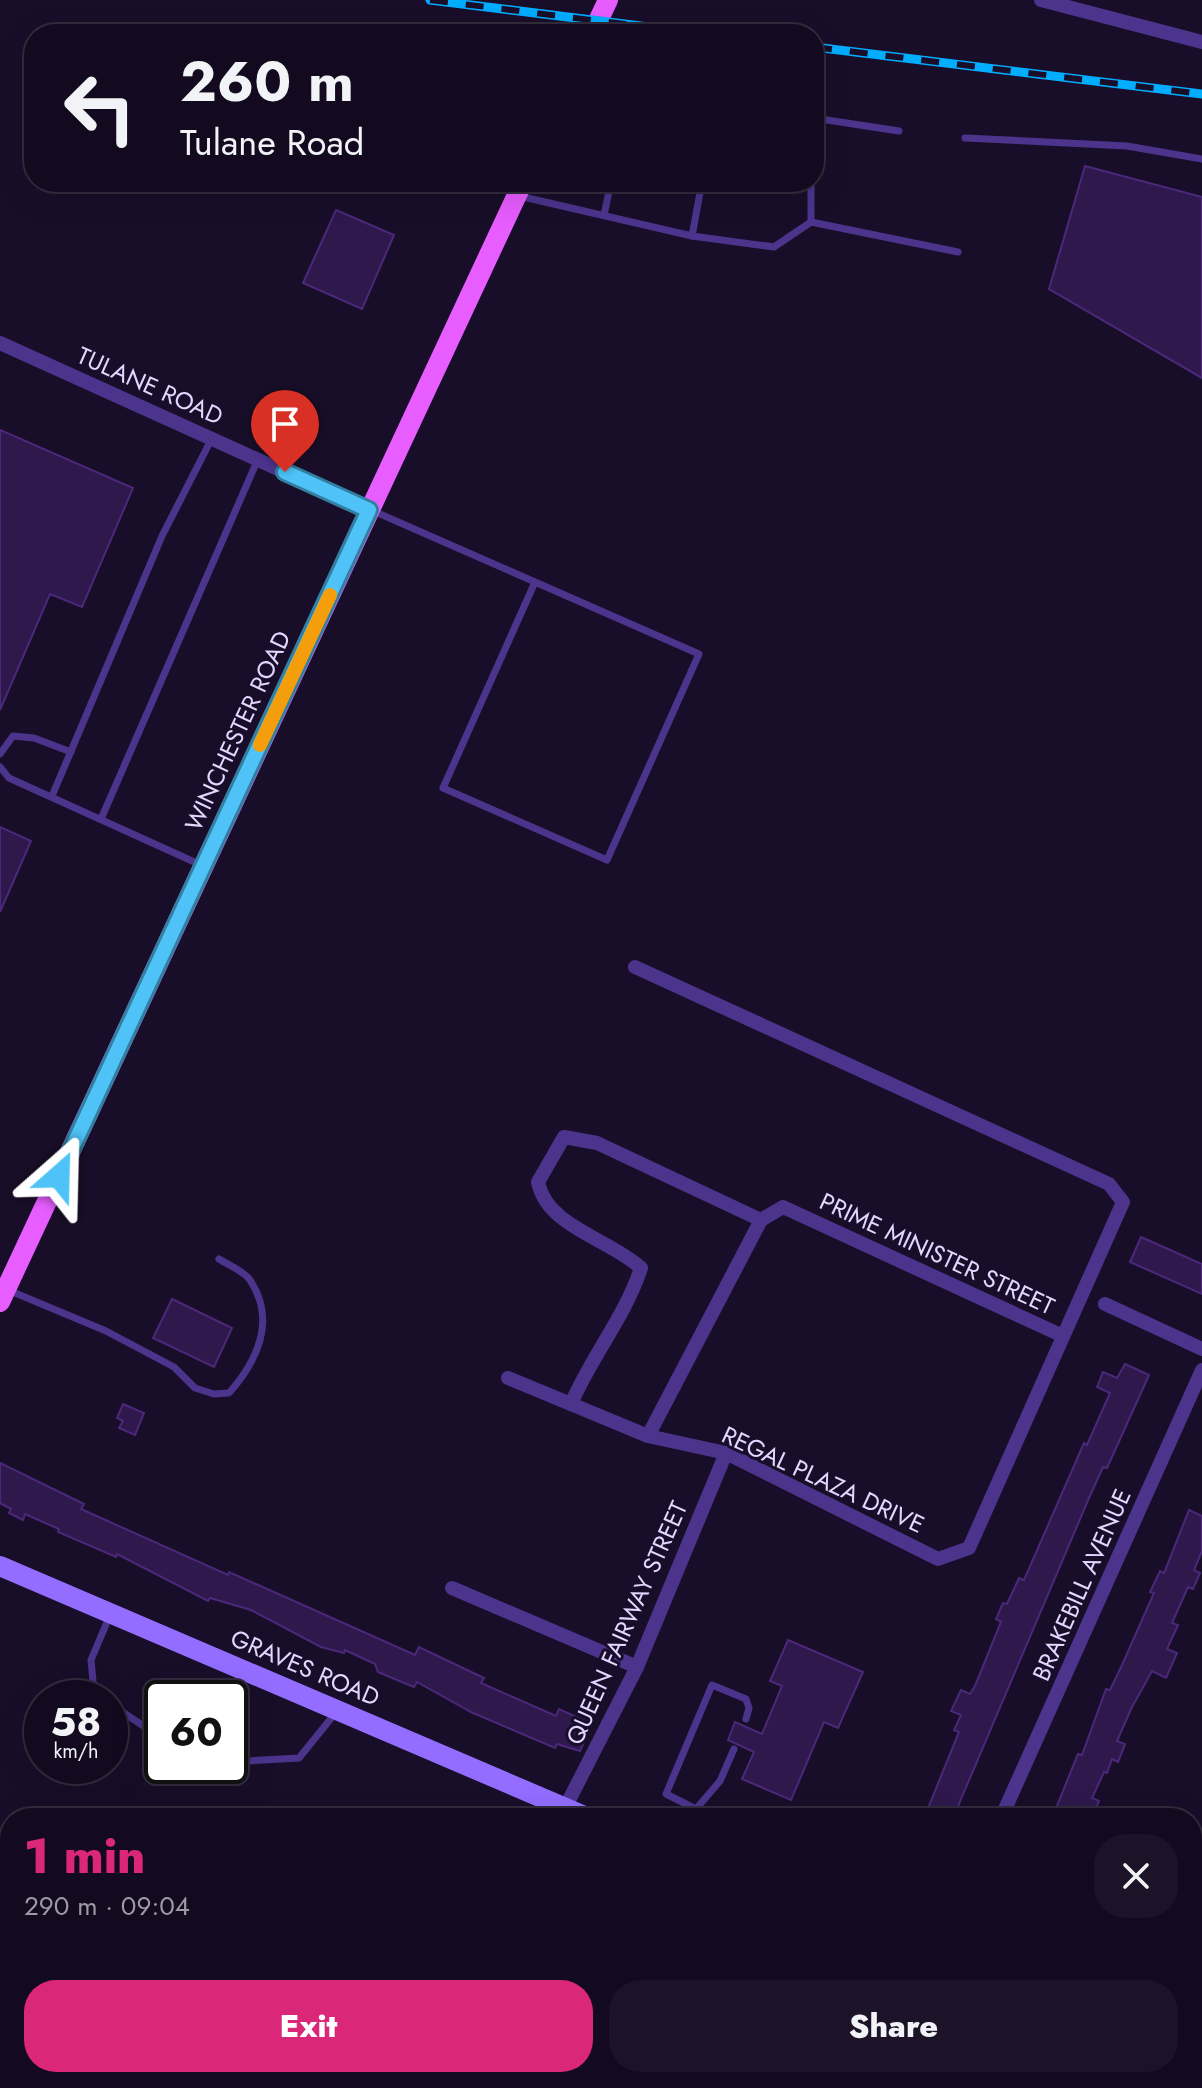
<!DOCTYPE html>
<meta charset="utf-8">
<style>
:root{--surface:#130a1f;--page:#1c1328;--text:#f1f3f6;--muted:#9d9aa4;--line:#322b3d;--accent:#db2777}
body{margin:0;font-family:Jost,sans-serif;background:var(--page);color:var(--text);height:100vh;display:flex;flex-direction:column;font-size:30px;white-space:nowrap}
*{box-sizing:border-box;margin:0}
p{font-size:26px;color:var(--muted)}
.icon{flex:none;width:44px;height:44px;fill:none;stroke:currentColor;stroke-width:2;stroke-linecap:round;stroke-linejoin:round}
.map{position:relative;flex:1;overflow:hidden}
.panel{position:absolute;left:0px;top:1808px;width:1202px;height:280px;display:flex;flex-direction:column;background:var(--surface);border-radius:32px 32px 0 0;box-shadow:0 8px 32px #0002,0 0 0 2px var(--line)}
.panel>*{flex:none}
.banner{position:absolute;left:24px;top:24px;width:800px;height:168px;border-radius:32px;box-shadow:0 8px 32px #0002,0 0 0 2px var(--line);background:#130a1f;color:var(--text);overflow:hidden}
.speed{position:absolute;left:24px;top:1680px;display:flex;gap:16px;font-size:40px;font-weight:700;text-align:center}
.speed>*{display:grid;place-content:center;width:104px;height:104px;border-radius:50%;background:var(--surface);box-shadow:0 8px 32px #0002,0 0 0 2px var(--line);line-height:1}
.speed small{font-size:20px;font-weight:400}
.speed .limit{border:4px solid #111;border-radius:12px;background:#fff;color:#111}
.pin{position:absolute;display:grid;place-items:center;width:68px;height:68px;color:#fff;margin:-82px -34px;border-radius:50% 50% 50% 0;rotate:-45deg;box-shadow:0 0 8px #0007}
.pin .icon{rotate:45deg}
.me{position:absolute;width:88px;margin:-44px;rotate:25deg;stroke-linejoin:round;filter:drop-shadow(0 0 6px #0008)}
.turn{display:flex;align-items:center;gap:28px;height:168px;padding:0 24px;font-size:36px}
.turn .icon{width:104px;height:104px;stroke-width:2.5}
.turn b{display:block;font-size:56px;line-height:68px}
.round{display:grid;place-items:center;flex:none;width:84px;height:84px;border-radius:32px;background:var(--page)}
.headline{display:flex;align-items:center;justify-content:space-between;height:136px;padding:0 24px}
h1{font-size:48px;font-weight:800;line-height:60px;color:var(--accent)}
.button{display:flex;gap:16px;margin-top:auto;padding:16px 24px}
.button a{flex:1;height:92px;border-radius:32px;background:var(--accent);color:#fff;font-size:32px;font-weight:800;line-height:92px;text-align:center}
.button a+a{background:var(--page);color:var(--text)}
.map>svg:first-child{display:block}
.building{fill:#2e184c;stroke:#4b287a;stroke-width:2}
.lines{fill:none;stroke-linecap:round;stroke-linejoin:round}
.lane{stroke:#4c348d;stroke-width:7}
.street{stroke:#4c348d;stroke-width:14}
.secondary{stroke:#926dff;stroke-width:20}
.primary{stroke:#e75dff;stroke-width:20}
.rail-casing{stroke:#02acff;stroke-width:9}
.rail{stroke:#190e29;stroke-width:6;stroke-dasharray:18;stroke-linecap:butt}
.route-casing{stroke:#337fa1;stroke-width:20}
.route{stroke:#4fc3f7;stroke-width:14}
.slow{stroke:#f59e0b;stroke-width:14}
.labels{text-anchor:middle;stroke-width:6;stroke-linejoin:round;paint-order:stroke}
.street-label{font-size:24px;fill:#e4d6ff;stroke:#190e29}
</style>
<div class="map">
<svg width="1202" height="2088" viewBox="0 0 1202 2088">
<rect width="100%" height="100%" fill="#190e29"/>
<g class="building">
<polygon points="1085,166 1202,197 1202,378 1049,289"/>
<polygon points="336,210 394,235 362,309 303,283"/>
<polygon points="0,430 133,488 82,607 50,594 0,710"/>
<polygon points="0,827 31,841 0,912"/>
<polygon points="1141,1237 1202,1264 1202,1294 1130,1262"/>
<polygon points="172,1299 232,1328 214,1367 153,1338"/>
<polygon points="1125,1364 1149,1375 1107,1468 1103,1467 1089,1498 953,1818 924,1818 959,1732 954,1730 961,1715 951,1711 961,1690 970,1694 975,1686 1001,1622 996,1619 1003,1603 1007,1604 1019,1578 1024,1580 1084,1443 1087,1445 1110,1393 1097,1387 1103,1372 1117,1378"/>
<polygon points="123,1404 144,1413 135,1435 119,1428 123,1421 117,1418"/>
<polygon points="0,1463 84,1504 81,1509 228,1575 229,1572 415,1655 419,1647 484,1678 481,1683 556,1716 559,1709 592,1724 580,1751 557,1744 555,1748 471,1712 417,1682 414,1687 397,1680 378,1672 375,1664 345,1650 344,1653 321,1647 251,1610 210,1598 208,1601 117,1554 116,1557 58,1532 59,1529 25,1514 23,1520 9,1513 11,1509 0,1503"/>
<polygon points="1189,1510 1202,1516 1202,1551 1194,1570 1200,1573 1193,1589 1188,1587 1172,1623 1178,1625 1167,1649 1177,1653 1166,1678 1152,1671 1131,1709 1117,1741 1125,1744 1118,1762 1112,1759 1107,1773 1104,1772 1092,1798 1099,1801 1092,1818 1052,1818 1078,1754 1082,1755 1106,1689 1110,1690 1122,1665 1154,1593 1150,1592 1160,1571 1164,1573"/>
<polygon points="788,1640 863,1672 838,1728 824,1722 791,1800 742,1779 754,1752 728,1740 735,1722 762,1734 782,1686 770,1681"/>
</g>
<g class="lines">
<g class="lane">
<polyline points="814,118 899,131"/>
<polyline points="965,138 1127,146 1202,159"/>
<polyline points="811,182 811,222"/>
<polyline points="519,196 692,236 774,247 811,222 958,252"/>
<polyline points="604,215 611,182"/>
<polyline points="692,236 702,182"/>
<path d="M 371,510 C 481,558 590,606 699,654 L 607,860 L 443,788 L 535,582"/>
<polyline points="0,754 13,736 34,738 71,752"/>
<polyline points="0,767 9,778 201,865"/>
<polyline points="52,796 162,536 212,438"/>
<polyline points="101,819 258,459"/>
<path d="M 8,1290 L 106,1331 L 174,1367 L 195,1388 L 214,1394 L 229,1393 C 257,1361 277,1321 250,1280 C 244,1271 228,1265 219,1259"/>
<polyline points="102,1698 94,1692 91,1660 110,1615"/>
<polyline points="110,1704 162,1738"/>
<polyline points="230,1762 299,1758 337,1711"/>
<polyline points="696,1809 720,1781 734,1749"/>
<polyline points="688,1818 696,1809 666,1794 712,1685 746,1699 749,1708 746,1719"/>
</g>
<g class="street">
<polyline points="1041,0 1202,42"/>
<polyline points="0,343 369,510"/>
<polyline points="1105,1304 1202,1349"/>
<polyline points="508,1378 648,1436 726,1453 938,1559 969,1548 1123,1202 1109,1184 635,967"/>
<path d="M 571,1404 C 591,1357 625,1317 641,1268 C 608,1238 547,1227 538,1182 L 564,1137 L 597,1143 L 761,1220 L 783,1207 L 1063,1336"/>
<polyline points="648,1436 761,1220"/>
<polyline points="452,1588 637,1667"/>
<polyline points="565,1808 637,1667 726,1453"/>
<polyline points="1001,1818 1202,1370"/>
<polyline points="880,2088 885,2078"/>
</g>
<g class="secondary">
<polyline points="0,1566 589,1818"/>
<polyline points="1192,2077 1202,2081"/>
</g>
<g class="primary">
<polyline points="592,34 608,0"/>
<polyline points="0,1302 523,182"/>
</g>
<defs>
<g id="rail">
<polyline points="430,0 705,34"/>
<polyline points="814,47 1202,94"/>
</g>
</defs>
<use href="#rail" class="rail-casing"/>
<use href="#rail" class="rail"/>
</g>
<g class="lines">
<defs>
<polyline id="route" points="59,1176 369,510 285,472"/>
</defs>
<use href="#route" class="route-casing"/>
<use href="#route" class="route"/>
<polyline class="slow" points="260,745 330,595"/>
</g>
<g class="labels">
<g class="street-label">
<text transform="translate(150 386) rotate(24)" y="8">TULANE ROAD</text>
<text transform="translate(238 731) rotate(-65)" y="8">WINCHESTER ROAD</text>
<text transform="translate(937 1254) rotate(25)" y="8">PRIME MINISTER STREET</text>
<text transform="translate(823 1480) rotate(25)" y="8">REGAL PLAZA DRIVE</text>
<text transform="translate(1082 1585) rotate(-66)" y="8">BRAKEBILL AVENUE</text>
<text transform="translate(627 1623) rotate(-66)" y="8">QUEEN FAIRWAY STREET</text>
<text transform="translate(305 1668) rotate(23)" y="8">GRAVES ROAD</text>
</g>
</g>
</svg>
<div class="speed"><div>58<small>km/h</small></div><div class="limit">60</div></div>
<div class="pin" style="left:285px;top:472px;background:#d93025"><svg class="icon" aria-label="arrive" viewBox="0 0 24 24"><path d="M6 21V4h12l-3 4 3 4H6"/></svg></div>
<svg class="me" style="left:59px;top:1176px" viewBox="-20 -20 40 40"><path d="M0-17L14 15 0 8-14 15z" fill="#4fc3f7" stroke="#fff" stroke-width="4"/></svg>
<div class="banner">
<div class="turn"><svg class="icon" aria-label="left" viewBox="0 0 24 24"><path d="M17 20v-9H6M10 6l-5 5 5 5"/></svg><div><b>260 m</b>Tulane Road</div></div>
</div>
<section class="panel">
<div class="headline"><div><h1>1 min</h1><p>290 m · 09:04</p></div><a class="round"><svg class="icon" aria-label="close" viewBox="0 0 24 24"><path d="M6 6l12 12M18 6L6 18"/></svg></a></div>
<div class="button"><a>Exit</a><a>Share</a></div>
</section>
</div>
